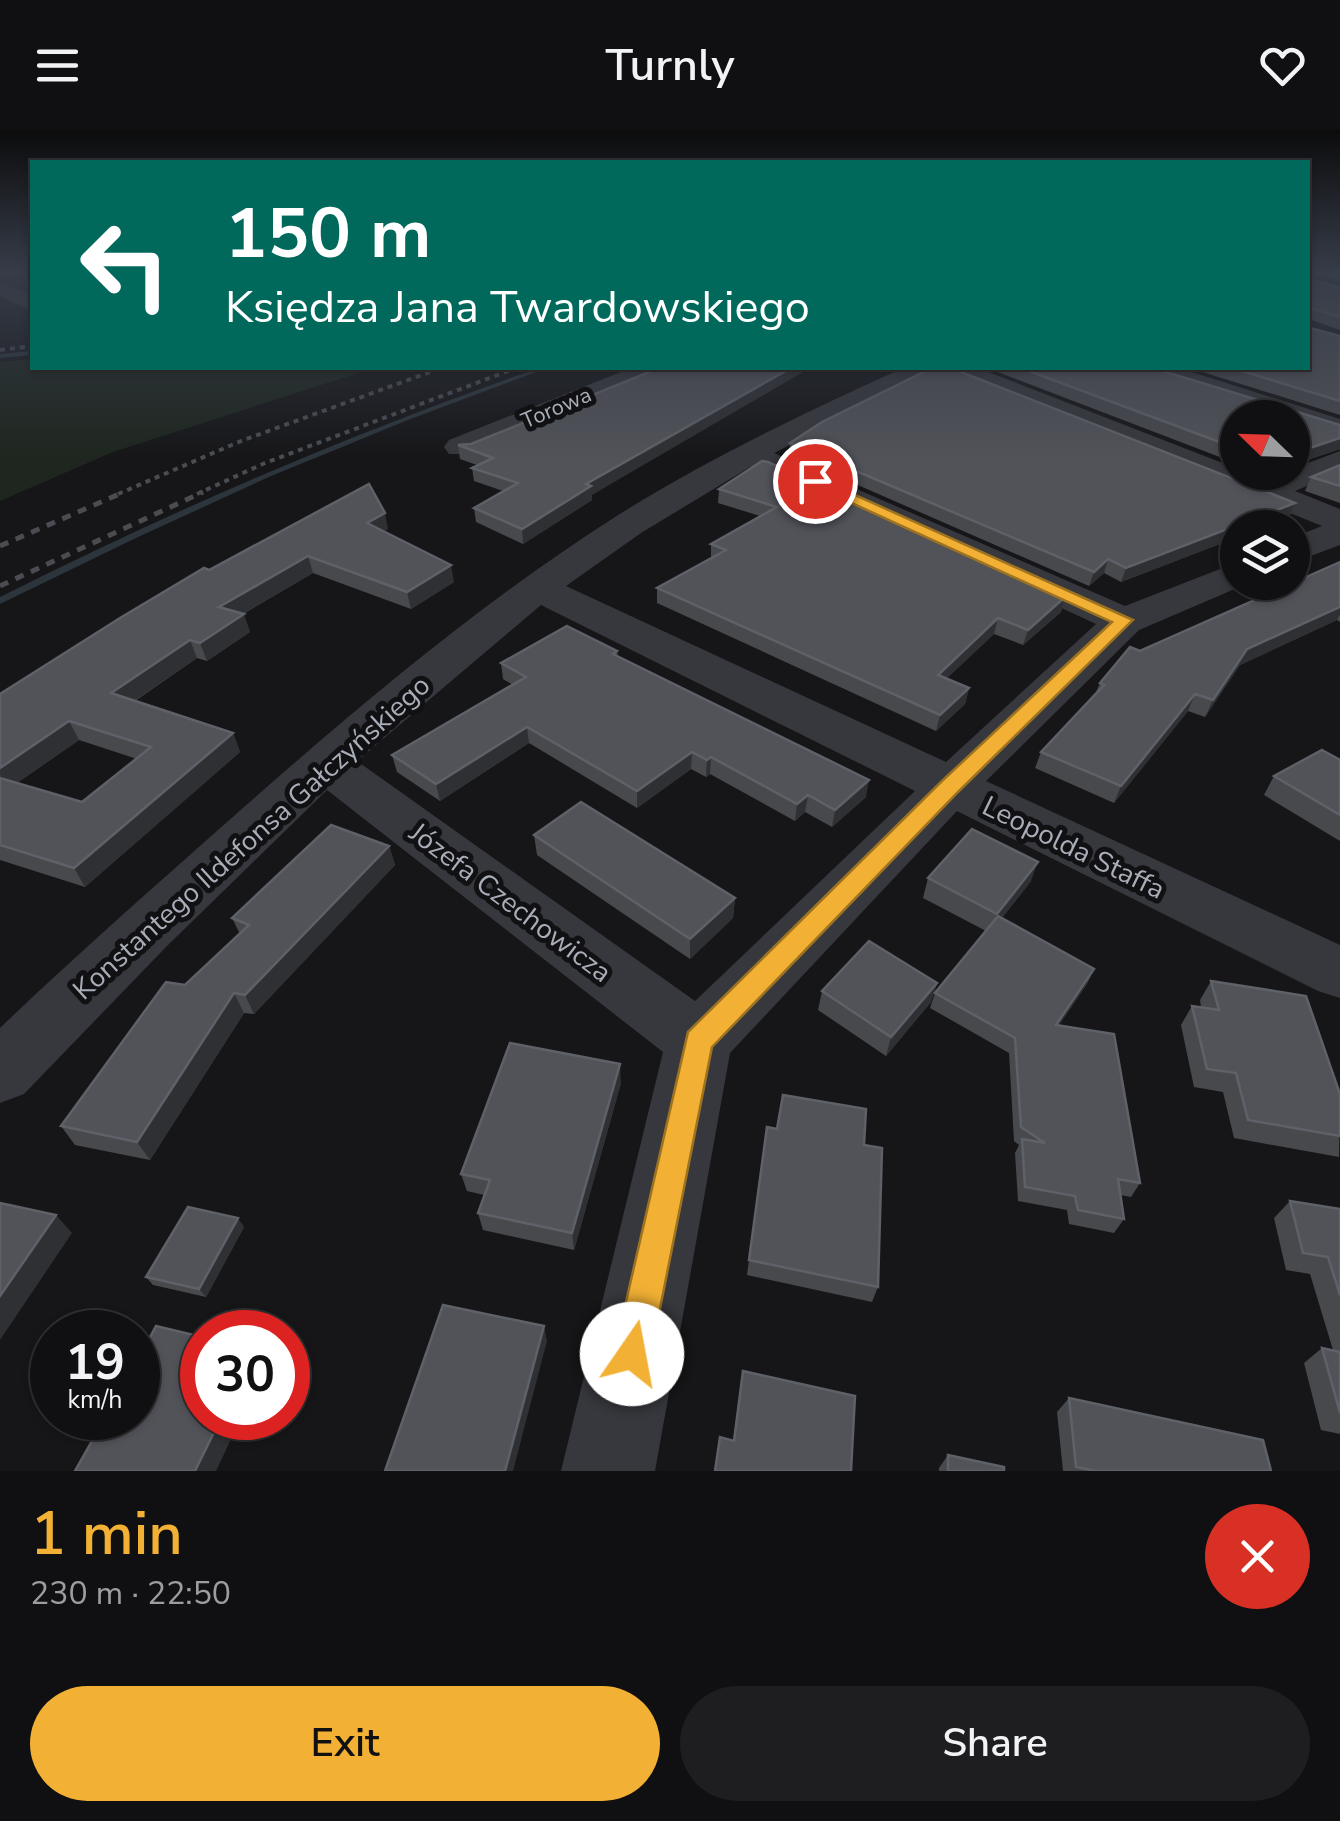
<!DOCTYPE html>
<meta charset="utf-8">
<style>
:root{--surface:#101012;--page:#1e1e20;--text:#f1f3f6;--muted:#9c9d9f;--line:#303032;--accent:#f2b134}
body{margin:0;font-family:"Nunito Sans",sans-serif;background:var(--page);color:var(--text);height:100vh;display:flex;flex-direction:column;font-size:38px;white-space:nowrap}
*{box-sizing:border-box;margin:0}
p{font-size:32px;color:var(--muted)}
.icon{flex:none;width:55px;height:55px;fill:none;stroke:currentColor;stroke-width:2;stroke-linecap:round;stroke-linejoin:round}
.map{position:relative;height:1341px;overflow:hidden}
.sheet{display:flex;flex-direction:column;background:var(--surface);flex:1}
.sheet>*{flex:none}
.hud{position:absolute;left:30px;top:30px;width:1280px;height:210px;border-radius:0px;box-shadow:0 2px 8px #0004,0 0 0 2px var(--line);background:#00695c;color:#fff;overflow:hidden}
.needle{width:65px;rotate:293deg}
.buttons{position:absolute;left:1220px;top:270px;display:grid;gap:20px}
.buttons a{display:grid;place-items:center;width:90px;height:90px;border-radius:50%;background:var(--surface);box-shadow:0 2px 8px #0004,0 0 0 2px var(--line);font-size:50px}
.speed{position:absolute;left:30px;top:1180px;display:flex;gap:20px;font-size:50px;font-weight:700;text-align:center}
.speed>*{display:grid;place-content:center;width:130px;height:130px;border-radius:50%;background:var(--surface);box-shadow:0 2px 8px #0004,0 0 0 2px var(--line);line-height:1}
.speed small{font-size:25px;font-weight:400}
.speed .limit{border:15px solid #d22;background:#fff;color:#111}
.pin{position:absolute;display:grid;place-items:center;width:85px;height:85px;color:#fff;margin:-42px;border:5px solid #fff;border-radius:50%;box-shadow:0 2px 10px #0007}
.me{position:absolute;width:110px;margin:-55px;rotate:12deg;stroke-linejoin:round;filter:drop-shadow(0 0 8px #0008)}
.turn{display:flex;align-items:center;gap:35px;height:210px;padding:0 30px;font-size:45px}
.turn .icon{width:130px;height:130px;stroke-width:2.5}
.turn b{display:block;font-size:70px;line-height:85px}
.round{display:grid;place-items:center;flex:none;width:105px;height:105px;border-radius:52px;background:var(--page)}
.head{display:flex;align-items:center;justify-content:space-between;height:170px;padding:0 30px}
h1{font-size:60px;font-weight:600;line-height:75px;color:var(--accent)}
.primary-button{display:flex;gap:20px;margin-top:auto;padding:20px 30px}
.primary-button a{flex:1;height:115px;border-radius:60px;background:var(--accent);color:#111;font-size:40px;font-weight:600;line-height:115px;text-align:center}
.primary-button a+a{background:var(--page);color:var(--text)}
header{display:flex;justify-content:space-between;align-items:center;height:130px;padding:0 30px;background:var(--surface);font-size:45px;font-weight:600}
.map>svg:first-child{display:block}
.green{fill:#1e261f}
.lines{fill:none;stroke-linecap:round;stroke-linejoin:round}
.stream{fill:#2c353c;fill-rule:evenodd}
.minor{fill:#37383d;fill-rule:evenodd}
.rail-far1{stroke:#4a4c52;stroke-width:4;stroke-dasharray:5 5;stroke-linecap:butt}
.rail{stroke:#4a4c52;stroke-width:5;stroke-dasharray:9 8;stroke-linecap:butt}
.wall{fill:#47494d;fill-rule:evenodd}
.shaded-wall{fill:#2f3033}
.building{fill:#525359;stroke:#5f6168;stroke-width:2.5}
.route{fill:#f2b134;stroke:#9d7322;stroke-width:2.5}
.labels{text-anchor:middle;stroke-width:10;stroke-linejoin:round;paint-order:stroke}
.far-street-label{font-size:22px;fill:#a8adb8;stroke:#111113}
.street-label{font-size:28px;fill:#a8adb8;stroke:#111113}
</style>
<header><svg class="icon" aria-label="menu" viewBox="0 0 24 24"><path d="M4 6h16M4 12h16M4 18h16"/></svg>Turnly<svg class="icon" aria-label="heart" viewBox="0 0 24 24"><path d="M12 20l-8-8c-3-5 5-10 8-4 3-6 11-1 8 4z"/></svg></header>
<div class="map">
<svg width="1340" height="1341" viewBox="0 0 1340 1341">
<rect width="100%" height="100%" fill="#161618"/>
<polygon class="green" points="32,229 32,238 374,238 113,322 0,371 0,232"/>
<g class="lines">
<g class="stream">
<polygon points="32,221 32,225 0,228 0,224"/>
<path d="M 539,238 L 547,238 L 408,290 L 271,346 L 136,408 L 0,474 L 0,467 C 175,379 354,302 539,238 Z"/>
</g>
<g class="minor">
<polygon points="0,153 32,164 32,181 0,166"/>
<polygon points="631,238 666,238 662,244 471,324 449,324 444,317 449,310"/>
<path d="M 903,238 L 936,238 L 932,244 L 774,323 L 1125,476 L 1238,432 L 1238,452 L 1251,452 L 1139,500 L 986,651 L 1340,815 L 1340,868 L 1318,861 L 957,681 L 730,923 L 655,1341 L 561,1341 L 663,922 L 327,660 L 167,816 L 24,964 L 0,973 L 0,898 C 76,825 156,755 235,685 C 355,579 479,474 615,387 C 707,329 804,283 903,238 ZM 750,337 L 768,342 L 1096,494 L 946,632 L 566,456 L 641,403 ZM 541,475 L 915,661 L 695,871 L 357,631 Z"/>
<polygon points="943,238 978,238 1238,339 1238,342 1265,349 1292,342 1292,339 1340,321 1340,342 1295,361 1340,379 1340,415 1292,433 1292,408 1322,396 947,244"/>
<polygon points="1141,238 1179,238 1340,289 1340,308 1292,293 1292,288 1276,288 1145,244"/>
</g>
<g class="rail-far1">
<polyline points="0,220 32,216"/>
<polyline points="118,364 241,311 441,238"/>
<polyline points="197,364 265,333 516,238"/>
</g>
<g class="rail">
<polyline points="0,416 124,362"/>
<polyline points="0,456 203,362"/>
</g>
</g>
<g class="wall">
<polygon points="1308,141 1340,141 1340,150 1309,143 1308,149 1340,157 1340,200 1309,189 1310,198 1340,206 1340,285 1190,238 1308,238"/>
<polygon points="987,238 1153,238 1340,295 1340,319 1292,335 1238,288 1238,334"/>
<polygon points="790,313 1295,373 1289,387 1238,398 1238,407 1121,452 1104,443 1089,456 789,325"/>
<polygon points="458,315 592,365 592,370 523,414 476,392 474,378 503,361 474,351 472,338 477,335 460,329"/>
<polygon points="1340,335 1340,373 1305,361 1311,347"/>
<polygon points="719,359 1065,467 1061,482 1023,515 994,504 947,548 969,558 965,574 936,601 657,473 657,458 711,428 711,414 760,386 718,373"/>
<path d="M 388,399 L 384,401 L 454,452 L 411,479 L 313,443 L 243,484 L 250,502 L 207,531 L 197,528 L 135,571 L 233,603 L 240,622 L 85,757 L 0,730 L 0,564 L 209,440 ZM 79,610 L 137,629 L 82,672 L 17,653 Z"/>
<polygon points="1340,432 1340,492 1337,490 1240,535 1205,587 1188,581 1114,673 1035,638 1041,622 1096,562 1100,553 1140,521"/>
<polygon points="617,521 618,526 866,667 832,697 805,682 795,691 710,644 706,647 691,639 637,678 529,613 440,671 397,642 392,625 513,555 503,549 501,533"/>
<polygon points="1340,630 1340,711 1264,665 1274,646"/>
<polygon points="534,705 735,768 733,788 690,829 537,725"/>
<polygon points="389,716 395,735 254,884 244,883 150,1030 75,1015 61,996 185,855 240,804 232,788"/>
<polygon points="928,748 1031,751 1002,788 1094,839 1087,854 1059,895 1140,1053 1131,1067 1120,1065 1124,1089 1114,1103 1069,1094 1067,1080 1018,1071 1015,1023 1019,1015 1014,1011 1009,923 930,878 935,863 986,801 923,768"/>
<polygon points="1211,851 1340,964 1339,1027 1234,1008 1223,962 1194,957 1181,895 1192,876 1201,877 1200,870"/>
<polygon points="937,853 931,872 886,926 818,880 822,861"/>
<polygon points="621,953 574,1120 483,1100 478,1083 484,1065 467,1061 461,1044"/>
<polygon points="767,997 864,1015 878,1157 872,1172 747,1145"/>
<polygon points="1290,1071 1340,1079 1340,1304 1321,1300 1304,1233 1322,1218 1333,1220 1310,1144 1286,1140 1274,1088"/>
<polygon points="244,1097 206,1167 153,1155 146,1147"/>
<polygon points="1069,1268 1271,1341 1063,1341 1057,1282"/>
<polygon points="948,1325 1004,1341 939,1341 939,1338"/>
</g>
<g class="shaded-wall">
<polygon points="791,238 810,238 592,365 592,370 523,414 522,399 586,354"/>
<polygon points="1340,308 1340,319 1292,335 1292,324"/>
<polygon points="1295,373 1289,387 1261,398 1238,398 1238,407 1121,452 1126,438"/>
<polygon points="385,383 388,399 371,409 367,393"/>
<polygon points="308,426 313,443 225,494 219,477"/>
<polygon points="1108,429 1104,443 1089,456 1094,442"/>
<polygon points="451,435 454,452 411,479 407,462"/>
<polygon points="1065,467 1061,482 1023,515 1028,500"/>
<polygon points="1340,477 1340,484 1337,490 1240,535 1205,587 1213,570 1247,519"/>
<polygon points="244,484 250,502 207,531 200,513"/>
<polygon points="998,488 994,504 934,560 938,545"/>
<polygon points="190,510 197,528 119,581 111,563"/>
<polygon points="969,558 965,574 936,601 940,585"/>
<polygon points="1195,564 1188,581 1114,673 1121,656"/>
<polygon points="69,591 79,610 1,664 0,638"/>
<polygon points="527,597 529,613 440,671 436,654"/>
<polygon points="233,603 240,622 85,757 74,738"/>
<polygon points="692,622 691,639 637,678 637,661"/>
<polygon points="711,627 710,644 706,647 707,630"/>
<polygon points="869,650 866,667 832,697 835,680"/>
<polygon points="808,665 805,682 795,691 797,674"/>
<polygon points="389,716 395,735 254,884 245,865"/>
<polygon points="1038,732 1031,751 990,803 997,784"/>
<polygon points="735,768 733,788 690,829 690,809"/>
<polygon points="1094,839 1087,854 1049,910 1056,895"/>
<polygon points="937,853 931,872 886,926 891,907"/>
<polygon points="234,863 244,883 150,1030 137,1012"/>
<polygon points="620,934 621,953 574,1120 572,1103"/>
<polygon points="56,1085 72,1103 0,1210 0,1166"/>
<polygon points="238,1088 244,1097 206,1167 199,1159"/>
<polygon points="544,1196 547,1211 513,1341 505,1341"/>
<polygon points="202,1211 202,1253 188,1240"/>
<polygon points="221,1288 241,1288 216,1341 195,1341"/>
</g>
<g class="building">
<polygon points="1308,141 1308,149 1340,157 1340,187 1313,179 1309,182 1310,198 1340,206 1340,271 1232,238 1308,238"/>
<polygon points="659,238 791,238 586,354 591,356 522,399 474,378 518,353 472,338 493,328 458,315 471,314"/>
<polygon points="932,238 951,238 1295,373 1126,438 1108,429 1094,442 790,313 822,292"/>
<polygon points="1021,238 1153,238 1340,295 1340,308 1292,324 1292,288 1238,288 1238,319"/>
<polygon points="762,331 768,332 1065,467 1028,500 998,488 938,545 969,558 940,585 657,458 726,420 711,414 777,377 719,359"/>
<polygon points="1340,335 1340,356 1311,347"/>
<polygon points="369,354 385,383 367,393 451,435 407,462 308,426 219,477 244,484 200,513 190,510 111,563 233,603 74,738 0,715 0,648 82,672 151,617 69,591 0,638 0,564 120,488 204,438 209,440"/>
<polygon points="1340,432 1340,477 1247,519 1213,570 1195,564 1121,656 1041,622 1104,555 1100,553 1130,517 1140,521"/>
<polygon points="567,496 617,521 613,524 869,650 835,680 808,665 797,674 711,627 707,630 692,622 637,661 527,597 436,654 392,625 526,547 501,533"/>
<polygon points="1322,620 1340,630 1340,685 1274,646"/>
<polygon points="581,672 735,768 690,809 534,705"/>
<polygon points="331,695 389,716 245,865 234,863 137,1012 61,996 166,852 185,855 249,795 232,788"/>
<polygon points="972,699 1038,732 997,784 928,748"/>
<polygon points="998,786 1094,839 1056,895 1114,904 1140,1053 1118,1049 1124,1089 1078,1080 1075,1066 1025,1057 1022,1009 1045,1013 1021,997 1015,908 935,863"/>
<polygon points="869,811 937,853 891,907 822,861"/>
<polygon points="1211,851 1306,866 1340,964 1340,1006 1248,990 1236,943 1207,939 1192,876 1219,880"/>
<polygon points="510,913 620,934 572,1103 478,1083 490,1050 461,1044"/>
<polygon points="783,965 866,979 864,1015 882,1018 878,1157 749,1130 767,997 777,999"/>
<polygon points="1290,1071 1340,1079 1340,1165 1328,1127 1303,1123"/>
<polygon points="0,1073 56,1085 0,1166"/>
<polygon points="188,1077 238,1088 199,1159 146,1147"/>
<polygon points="443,1175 544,1196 505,1341 385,1341"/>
<polygon points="156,1196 202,1207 202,1211 188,1240 202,1244 202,1288 221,1288 195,1341 75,1341 105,1288 138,1288 138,1230"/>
<polygon points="1322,1218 1340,1222 1340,1283"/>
<polygon points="743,1241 855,1266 851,1341 715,1341 720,1307 734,1311"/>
<polygon points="1069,1268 1263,1310 1271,1341 1096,1341 1076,1337"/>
<polygon points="948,1325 1004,1337 1004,1341 948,1341"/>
</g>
<linearGradient id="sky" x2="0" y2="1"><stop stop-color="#0c0c0d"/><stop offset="0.43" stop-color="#363c48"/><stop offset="1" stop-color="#363c48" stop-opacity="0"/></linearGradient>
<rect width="1340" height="329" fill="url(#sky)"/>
<polygon class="route" points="815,347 1133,490 958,662 712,917 651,1224 646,1237 632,1242 619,1237 614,1224 688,902 942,651 1112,492 810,354 810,348"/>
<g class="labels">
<g class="far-street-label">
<text transform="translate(556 277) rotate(-23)" y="8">Torowa</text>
</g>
<g class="street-label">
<text transform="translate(251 707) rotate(-42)" y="10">Konstantego Ildefonsa Gałczyńskiego</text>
<text transform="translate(1074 717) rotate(26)" y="10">Leopolda Staffa</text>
<text transform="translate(511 772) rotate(37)" y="10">Józefa Czechowicza</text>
</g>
</g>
</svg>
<div class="buttons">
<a><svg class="needle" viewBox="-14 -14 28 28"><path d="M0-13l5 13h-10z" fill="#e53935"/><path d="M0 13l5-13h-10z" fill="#9c9d9f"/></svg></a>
<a><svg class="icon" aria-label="layers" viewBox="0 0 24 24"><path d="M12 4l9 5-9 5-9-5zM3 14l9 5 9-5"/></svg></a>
</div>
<div class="speed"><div>19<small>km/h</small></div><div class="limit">30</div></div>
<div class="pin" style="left:815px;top:351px;background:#d93025"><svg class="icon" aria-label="arrive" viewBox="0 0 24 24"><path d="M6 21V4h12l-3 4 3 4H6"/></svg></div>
<svg class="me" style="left:632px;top:1224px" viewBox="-20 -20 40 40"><circle r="19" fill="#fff"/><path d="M0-13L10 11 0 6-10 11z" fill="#f2b134"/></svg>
<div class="hud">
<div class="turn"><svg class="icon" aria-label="left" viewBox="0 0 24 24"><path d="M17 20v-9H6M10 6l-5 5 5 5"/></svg><div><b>150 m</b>Księdza Jana Twardowskiego</div></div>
</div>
</div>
<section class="sheet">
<div class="head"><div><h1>1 min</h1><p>230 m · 22:50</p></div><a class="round" style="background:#d93025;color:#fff"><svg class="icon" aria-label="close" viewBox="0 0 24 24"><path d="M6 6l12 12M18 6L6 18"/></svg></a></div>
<div class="primary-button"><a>Exit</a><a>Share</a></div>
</section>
